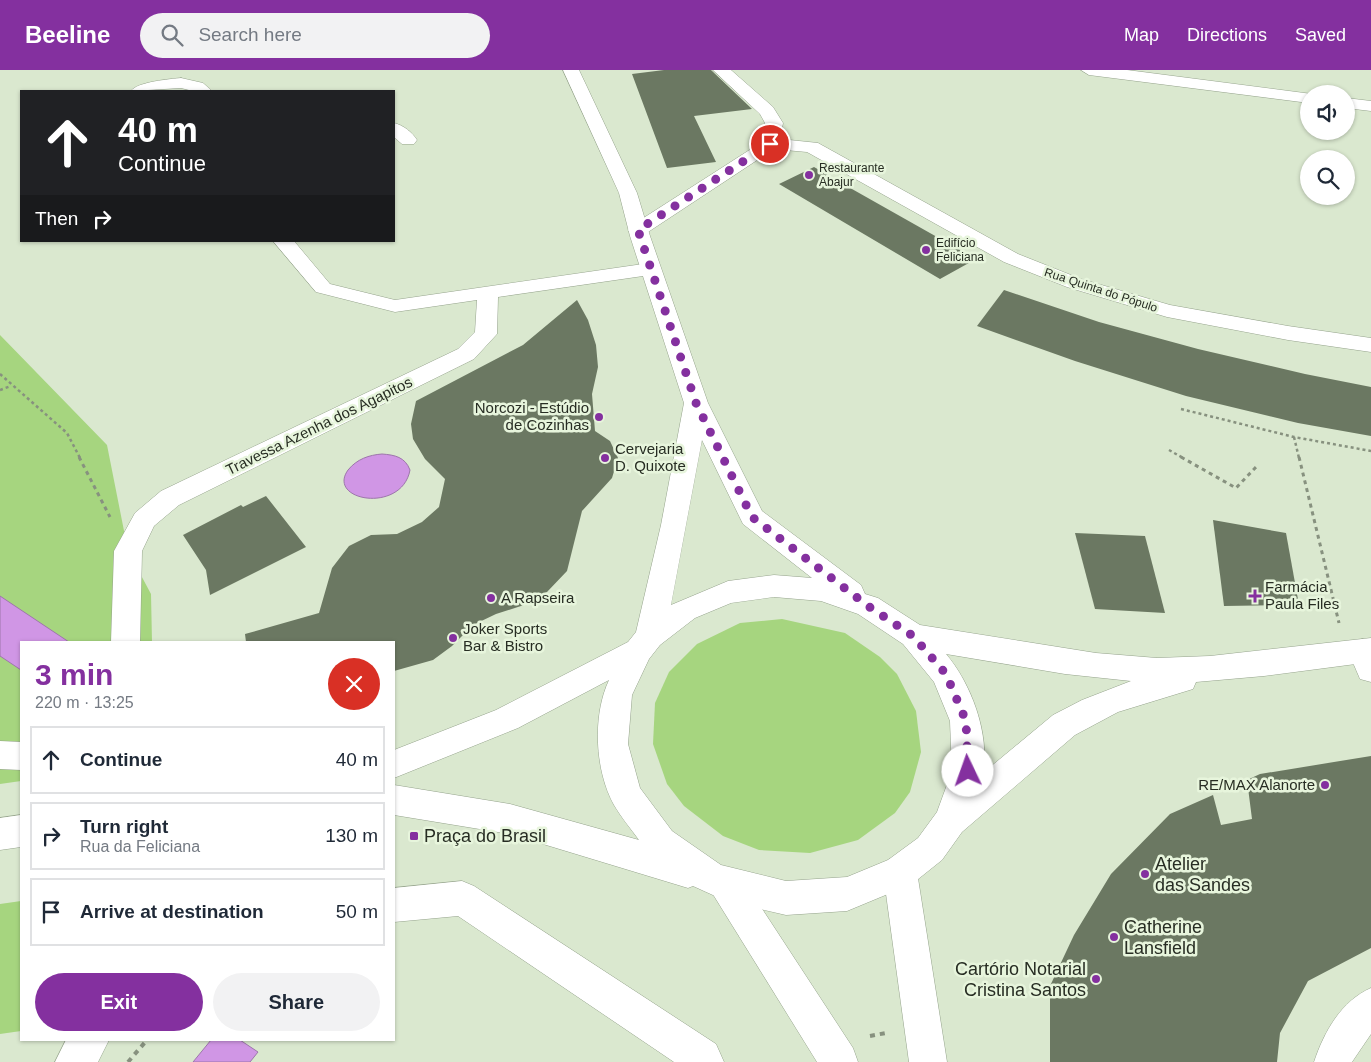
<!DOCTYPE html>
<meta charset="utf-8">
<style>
:root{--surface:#fff;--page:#f2f2f3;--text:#1f2937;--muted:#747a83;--line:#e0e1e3;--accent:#84309f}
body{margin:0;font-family:Helvetica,sans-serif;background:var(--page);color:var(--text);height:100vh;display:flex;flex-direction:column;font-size:19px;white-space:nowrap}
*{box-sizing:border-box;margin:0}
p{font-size:16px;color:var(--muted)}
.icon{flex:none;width:28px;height:28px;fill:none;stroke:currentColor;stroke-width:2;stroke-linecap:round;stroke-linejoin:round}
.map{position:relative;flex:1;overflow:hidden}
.sheet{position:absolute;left:20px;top:571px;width:375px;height:400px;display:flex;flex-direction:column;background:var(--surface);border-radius:0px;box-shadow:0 1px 4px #0004}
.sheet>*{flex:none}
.guide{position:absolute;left:20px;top:20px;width:375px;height:152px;border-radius:0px;box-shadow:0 1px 4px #0004;background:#202124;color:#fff;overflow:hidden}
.fabs{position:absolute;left:1300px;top:15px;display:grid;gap:10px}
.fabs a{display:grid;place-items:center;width:55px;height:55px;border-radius:50%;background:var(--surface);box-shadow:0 1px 4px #0004;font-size:25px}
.pin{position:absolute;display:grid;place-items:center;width:42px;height:42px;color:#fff;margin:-21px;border:2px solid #fff;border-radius:50%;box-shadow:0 1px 5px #0007}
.me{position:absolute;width:55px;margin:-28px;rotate:357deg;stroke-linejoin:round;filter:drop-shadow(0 0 4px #0008)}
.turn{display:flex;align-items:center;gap:18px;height:105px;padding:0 15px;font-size:22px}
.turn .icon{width:65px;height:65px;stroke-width:2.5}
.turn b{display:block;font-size:35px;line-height:42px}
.then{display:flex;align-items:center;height:48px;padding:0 15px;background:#0003;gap:10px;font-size:19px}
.round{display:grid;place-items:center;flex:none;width:52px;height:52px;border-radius:26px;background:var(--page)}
.head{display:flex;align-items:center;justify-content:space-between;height:85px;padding:0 15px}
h1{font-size:30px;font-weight:700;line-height:38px;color:var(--accent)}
.action{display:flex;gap:10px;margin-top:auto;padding:10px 15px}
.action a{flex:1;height:58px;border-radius:30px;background:var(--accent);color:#fff;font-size:20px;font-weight:700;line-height:58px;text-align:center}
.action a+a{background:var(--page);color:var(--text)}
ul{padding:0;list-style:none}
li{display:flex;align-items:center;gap:15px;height:68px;margin:0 10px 8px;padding:0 5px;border:2px solid var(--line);border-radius:0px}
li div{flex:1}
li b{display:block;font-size:19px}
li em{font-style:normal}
header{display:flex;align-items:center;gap:30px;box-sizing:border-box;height:70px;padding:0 25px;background:var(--accent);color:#fff}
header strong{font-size:24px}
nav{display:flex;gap:28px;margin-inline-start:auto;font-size:18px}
.search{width:350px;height:45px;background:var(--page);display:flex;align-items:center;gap:12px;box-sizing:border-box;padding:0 18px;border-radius:28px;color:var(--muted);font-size:19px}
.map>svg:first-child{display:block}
.green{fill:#a6d57f}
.water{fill:#d096e5;stroke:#9d76ab}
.building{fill:#6b7862}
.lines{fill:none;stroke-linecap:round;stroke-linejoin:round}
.minor-casing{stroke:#95a38c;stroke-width:1}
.major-casing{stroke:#95a38c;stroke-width:1}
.path-far2{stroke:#87917f;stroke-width:2.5;stroke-dasharray:3 3;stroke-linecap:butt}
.path-far1{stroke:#87917f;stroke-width:3;stroke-dasharray:4 4;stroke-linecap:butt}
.path{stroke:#87917f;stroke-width:4;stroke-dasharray:5 5;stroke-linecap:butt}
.minor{fill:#fff;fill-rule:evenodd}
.major{fill:#fff;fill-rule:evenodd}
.route{stroke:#84309f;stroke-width:9;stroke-dasharray:0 16.2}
.poi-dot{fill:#84309f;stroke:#e7f5dc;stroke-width:2}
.labels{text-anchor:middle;stroke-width:5;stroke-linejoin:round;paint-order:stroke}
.far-poi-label{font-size:12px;fill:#272d23;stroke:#e7f5dc;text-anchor:start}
.far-street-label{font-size:12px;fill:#272d23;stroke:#e7f5dc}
.poi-label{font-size:15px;fill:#272d23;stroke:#e7f5dc;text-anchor:start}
.street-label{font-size:15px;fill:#272d23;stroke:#e7f5dc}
.near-poi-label{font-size:18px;fill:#272d23;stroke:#e7f5dc;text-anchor:start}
</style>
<header>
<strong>Beeline</strong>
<div class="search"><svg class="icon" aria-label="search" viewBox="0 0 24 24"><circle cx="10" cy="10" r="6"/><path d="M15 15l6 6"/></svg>Search here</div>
<nav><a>Map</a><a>Directions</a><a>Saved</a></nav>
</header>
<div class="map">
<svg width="1371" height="992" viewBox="0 0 1371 992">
<rect width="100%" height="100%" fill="#dae8cf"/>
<g class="green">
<polygon points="0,265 107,375 128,481 151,524 152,572 21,572 21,711 0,714"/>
<polygon points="782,549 845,563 880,587 897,604 916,641 921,682 910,722 895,743 858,770 810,783 759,780 723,766 684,736 667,714 653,674 655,633 669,602 697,574 740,553"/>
<polygon points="21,831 21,961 0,964 0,834"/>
</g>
<g class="water">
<path d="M 382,384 C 395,385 405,387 410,400 C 402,444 326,431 348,400 C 357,389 369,385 382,384 Z"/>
<polygon points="0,526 69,572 21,572 21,600 0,586"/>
<polygon points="211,970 240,970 258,982 250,992 193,992"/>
</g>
<g class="building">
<polygon points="664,0 711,0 752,39 694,46 716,92 667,98 632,4"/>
<polygon points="814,97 852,119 976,189 940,209 779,114"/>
<polygon points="1004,220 1099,252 1198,279 1305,304 1371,317 1371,366 1298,353 1186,326 1075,291 977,256"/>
<polygon points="577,230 588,250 596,275 598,297 592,324 595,361 610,371 618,388 612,408 582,441 567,501 547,522 521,536 496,544 473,555 452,576 433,590 394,601 394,572 246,572 245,564 319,543 332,498 349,476 371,465 397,464 422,452 439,437 445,409 425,389 413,369 411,354 416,331 523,275"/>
<polygon points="266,426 306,477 210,525 206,500 183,465 241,435 243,437"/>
<polygon points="1213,450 1286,463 1299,535 1224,536"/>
<polygon points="1075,463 1145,466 1165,543 1095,539"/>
<polygon points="1371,686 1371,878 1308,911 1280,963 1277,992 1050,992 1050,916 1074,865 1111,804 1170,744 1213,725 1221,755 1252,749 1247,710 1260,704"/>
</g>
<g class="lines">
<defs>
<g id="minor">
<polygon points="713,0 731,0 773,37 783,53 780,69 818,73 1018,184 1081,209 1170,235 1288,256 1371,268 1371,282 1288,270 1167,247 1067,217 1004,192 807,82 774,79 645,164 631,164 628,160 631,156 762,72 765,53 760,44"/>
<polygon points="1081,0 1127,0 1312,24 1309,24 1309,33 1089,5"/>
<path d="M 181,8 L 203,13 L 212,21 L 193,21 L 181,18 L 131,21 C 137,12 170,9 181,8 Z"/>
<polygon points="1346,28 1371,31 1371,41 1346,38"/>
<path d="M 394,53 C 403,55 412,62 417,70 L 414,74 L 402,74 L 394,67 Z"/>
<polygon points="273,171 294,171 330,214 395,230 650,193 657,195 660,199 657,203 650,205 498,227 497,264 474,289 179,435 154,456 142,481 140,572 111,572 114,481 135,443 161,421 458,279 475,262 477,230 395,242 316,222"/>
<polygon points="1363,569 1371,572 1371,612 1360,609 1348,581 1353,572"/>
<polygon points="0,671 21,672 21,700 0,699"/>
<polygon points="900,785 912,790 917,802 947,992 909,992 883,802 888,790"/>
<polygon points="726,797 738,802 853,978 858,992 817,992 714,826 709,814 714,802"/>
<polygon points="462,811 474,816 716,974 724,992 674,992 458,846 394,852 394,818"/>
<path d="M 1371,918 L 1371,964 L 1352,992 L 1314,992 C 1324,962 1341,931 1371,918 Z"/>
<polygon points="66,970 109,970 98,992 55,992"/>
</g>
<g id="major">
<path d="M 563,0 L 579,0 L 637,123 L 650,166 L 708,333 L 762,441 L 861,515 L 865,524 L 878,528 L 920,555 L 1096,583 L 1157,588 L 1210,586 L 1371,568 L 1371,592 L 1264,606 L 1196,612 L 1193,619 L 1118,642 L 1075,665 L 962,762 L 942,790 L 912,814 L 847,841 L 786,845 L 726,831 L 693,816 L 688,818 L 510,764 L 394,745 L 394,715 L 510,734 L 639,770 C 631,759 621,747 614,735 C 595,701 592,646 609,610 L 518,658 L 394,708 L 394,680 L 496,640 L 628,572 L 636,562 L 661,455 L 684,333 L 630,166 L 619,123 ZM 702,370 L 743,454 L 812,508 L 774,505 L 728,511 L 671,535 ZM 774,527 L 821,531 L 858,544 L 903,574 L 934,612 L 950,651 L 952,701 L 937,742 L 918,768 L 888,790 L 847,807 L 786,811 L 721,795 L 672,761 L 640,718 L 628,674 L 632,625 L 649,589 L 660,575 L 695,548 L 731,533 ZM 946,584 L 1065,604 L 1131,611 L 1082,630 L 1053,645 L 983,703 C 990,664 971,613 946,584 Z"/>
<polygon points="21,745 21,777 0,780 0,748"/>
</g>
</defs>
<use href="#minor" class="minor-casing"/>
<use href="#major" class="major-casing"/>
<g class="path-far2">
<polyline points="0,304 67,363 80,388"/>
<polyline points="0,320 11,316"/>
<polyline points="1181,339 1294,367 1371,381"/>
<polyline points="1294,367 1299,388"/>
<polyline points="1169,380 1183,388"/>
</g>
<g class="path-far1">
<polyline points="79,387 110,447"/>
<polyline points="1181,387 1236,418 1257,396"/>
<polyline points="1299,387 1339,553"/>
</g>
<g class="path">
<polyline points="870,966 886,963"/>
<polyline points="128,992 147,970"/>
</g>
<use href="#minor" class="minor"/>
<use href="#major" class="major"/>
</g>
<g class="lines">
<polyline class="route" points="770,74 638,160 696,333 752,447 868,536 913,566 946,604 966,651 968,701"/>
</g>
<g class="poi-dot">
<circle cx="809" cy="105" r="5"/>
<circle cx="926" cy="180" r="5"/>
<circle cx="599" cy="347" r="5"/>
<circle cx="605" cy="388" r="5"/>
<path d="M1252.5 518.5h5v5h5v5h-5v5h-5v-5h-5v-5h5z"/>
<circle cx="491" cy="528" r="5"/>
<circle cx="453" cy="568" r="5"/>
<circle cx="1325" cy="715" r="5"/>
<rect x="409" y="761" width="10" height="10" rx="2.5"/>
<circle cx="1145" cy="804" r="5"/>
<circle cx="1114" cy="867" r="5"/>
<circle cx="1096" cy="909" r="5"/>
</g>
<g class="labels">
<g class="far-poi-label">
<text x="819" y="102">Restaurante<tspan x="819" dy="14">Abajur</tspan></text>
<text x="936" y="177">Edifício<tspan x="936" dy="14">Feliciana</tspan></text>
</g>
<g class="far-street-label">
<text transform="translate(1101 220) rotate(18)" y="4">Rua Quinta do Pópulo</text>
</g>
<g class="poi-label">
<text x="589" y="343" text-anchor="end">Norcozi - Estúdio<tspan x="589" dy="17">de Cozinhas</tspan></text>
<text x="615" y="384">Cervejaria<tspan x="615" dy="17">D. Quixote</tspan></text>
<text x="1265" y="522">Farmácia<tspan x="1265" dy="17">Paula Files</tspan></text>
<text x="501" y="533">A Rapseira</text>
<text x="463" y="564">Joker Sports<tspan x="463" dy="17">Bar &amp; Bistro</tspan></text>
<text x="1315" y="720" text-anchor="end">RE/MAX Alanorte</text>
</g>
<g class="street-label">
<text transform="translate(319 356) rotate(-26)" y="5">Travessa Azenha dos Agapitos</text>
</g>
<g class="near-poi-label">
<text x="424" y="772">Praça do Brasil</text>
<text x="1155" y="800">Atelier<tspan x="1155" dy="21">das Sandes</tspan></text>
<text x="1124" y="863">Catherine<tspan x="1124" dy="21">Lansfield</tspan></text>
<text x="1086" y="905" text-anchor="end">Cartório Notarial<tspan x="1086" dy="21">Cristina Santos</tspan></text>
</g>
</g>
</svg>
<div class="fabs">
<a><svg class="icon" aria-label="sound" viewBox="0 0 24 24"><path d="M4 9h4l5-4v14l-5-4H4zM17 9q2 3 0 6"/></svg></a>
<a><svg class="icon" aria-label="search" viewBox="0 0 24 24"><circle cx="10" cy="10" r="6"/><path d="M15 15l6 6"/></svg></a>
</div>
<div class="pin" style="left:770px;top:74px;background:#d93025"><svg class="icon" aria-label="arrive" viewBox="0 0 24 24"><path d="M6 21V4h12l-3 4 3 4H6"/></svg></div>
<svg class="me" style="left:968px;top:701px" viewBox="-20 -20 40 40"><circle r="19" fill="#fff"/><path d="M0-13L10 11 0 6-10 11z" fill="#84309f"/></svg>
<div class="guide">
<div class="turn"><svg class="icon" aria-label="ahead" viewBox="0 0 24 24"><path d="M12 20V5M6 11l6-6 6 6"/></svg><div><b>40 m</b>Continue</div></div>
<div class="then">Then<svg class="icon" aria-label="right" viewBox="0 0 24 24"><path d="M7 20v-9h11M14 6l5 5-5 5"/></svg></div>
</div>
<section class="sheet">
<div class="head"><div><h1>3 min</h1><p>220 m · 13:25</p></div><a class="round" style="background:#d93025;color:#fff"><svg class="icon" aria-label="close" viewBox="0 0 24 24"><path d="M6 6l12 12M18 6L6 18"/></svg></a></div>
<ul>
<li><svg class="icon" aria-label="ahead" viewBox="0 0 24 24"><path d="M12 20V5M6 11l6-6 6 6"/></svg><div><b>Continue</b></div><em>40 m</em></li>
<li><svg class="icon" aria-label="right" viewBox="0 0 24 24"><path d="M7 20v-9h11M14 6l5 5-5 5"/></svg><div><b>Turn right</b><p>Rua da Feliciana</p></div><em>130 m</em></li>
<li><svg class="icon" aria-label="arrive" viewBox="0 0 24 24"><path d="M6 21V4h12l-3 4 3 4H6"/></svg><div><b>Arrive at destination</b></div><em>50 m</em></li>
</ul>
<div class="action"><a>Exit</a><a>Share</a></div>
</section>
</div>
